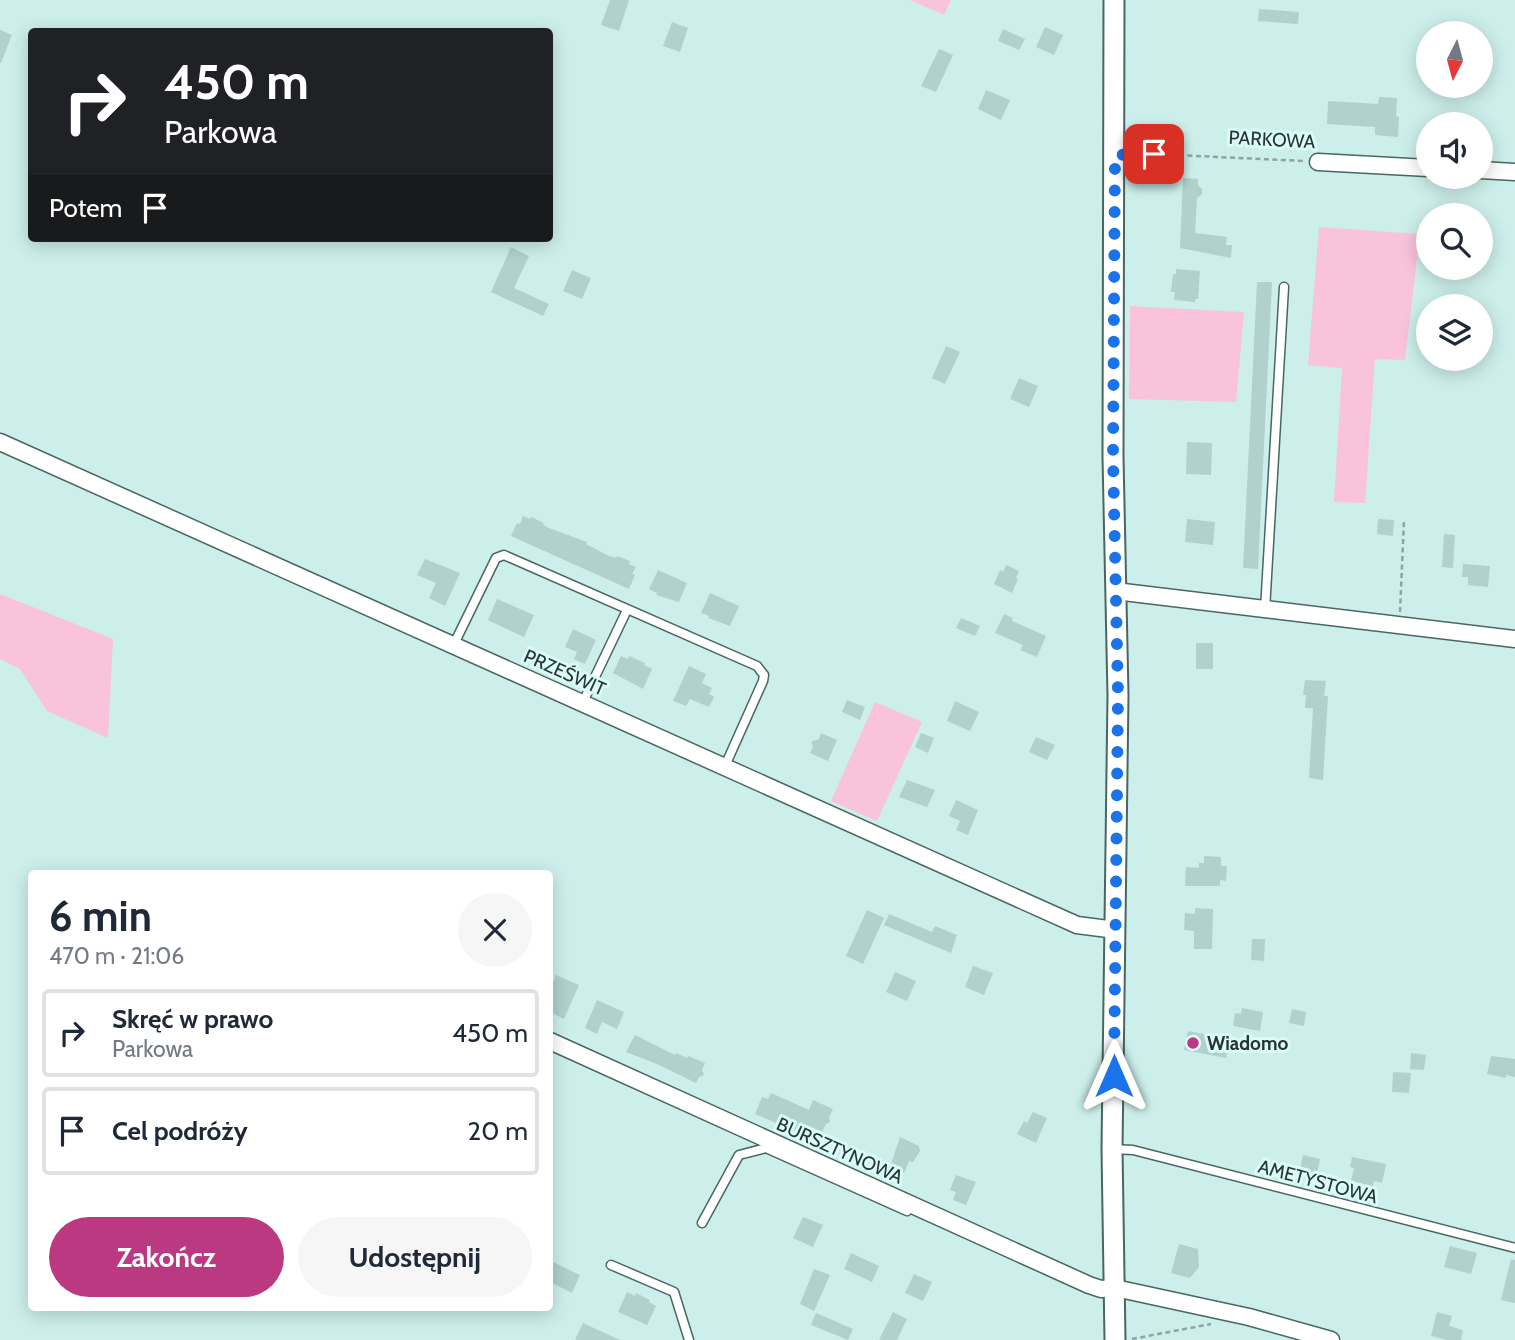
<!DOCTYPE html>
<html lang="pl">
<meta charset="utf-8">
<style>
:root{--surface:#fff;--page:#f6f6f7;--text:#1f2937;--muted:#747a83;--line:#e0e1e3;--accent:#bb3981}
body{margin:0;font-family:Cabin,sans-serif;background:var(--page);color:var(--text);height:100vh;display:flex;flex-direction:column;font-size:26px;white-space:nowrap}
*{box-sizing:border-box;margin:0}
p{font-size:23px;color:var(--muted)}
.icon{flex:none;width:38px;height:38px;fill:none;stroke:currentColor;stroke-width:2;stroke-linecap:round;stroke-linejoin:round}
.map{position:relative;flex:1;overflow:hidden}
.panel{position:absolute;left:28px;top:870px;width:525px;height:441px;display:flex;flex-direction:column;background:var(--surface);border-radius:7px;box-shadow:0 4px 18px #0003}
.panel>*{flex:none}
.banner{position:absolute;left:28px;top:28px;width:525px;height:214px;border-radius:7px;box-shadow:0 4px 18px #0003;background:#202124;color:#fff;overflow:hidden}
.needle{width:46px;rotate:186deg}
.controls{position:absolute;left:1416px;top:21px;display:grid;gap:14px}
.controls a{display:grid;place-items:center;width:77px;height:77px;border-radius:50%;background:var(--surface);box-shadow:0 4px 18px #0003;font-size:35px}
.pin{position:absolute;display:grid;place-items:center;width:60px;height:60px;color:#fff;margin:-30px;border-radius:14px;box-shadow:0 4px 10px #0006}
.me{position:absolute;width:77px;margin:-38px;rotate:0deg;stroke-linejoin:round;filter:drop-shadow(0 0 5px #0008)}
.turn{display:flex;align-items:center;gap:24px;height:147px;padding:0 21px;font-size:32px}
.turn .icon{width:91px;height:91px;stroke-width:2.5}
.turn b{display:block;font-size:49px;line-height:60px}
.then{display:flex;align-items:center;height:66px;padding:0 21px;background:#0003;gap:14px;font-size:26px}
.round{display:grid;place-items:center;flex:none;width:74px;height:74px;border-radius:37px;background:var(--page)}
.overview{display:flex;align-items:center;justify-content:space-between;height:119px;padding:0 21px}
h1{font-size:42px;font-weight:800;line-height:52px}
.action{display:flex;gap:14px;margin-top:auto;padding:14px 21px}
.action a{flex:1;height:80px;border-radius:42px;background:var(--accent);color:#fff;font-size:28px;font-weight:800;line-height:80px;text-align:center}
.action a+a{background:var(--page);color:var(--text)}
ul{padding:0;list-style:none}
li{display:flex;align-items:center;gap:21px;height:88px;margin:0 14px 10px;padding:0 7px;border:4px solid var(--line);border-radius:7px}
li div{flex:1}
li b{display:block;font-size:26px}
li em{font-style:normal}
.map>svg:first-child{display:block}
.green{fill:#f9c3db}
.building{fill:#b0d1cd}
.lines{fill:none;stroke-linecap:round;stroke-linejoin:round}
.service-casing{stroke:#486663;stroke-width:11}
.minor-casing{stroke:#486663;stroke-width:19}
.tertiary-casing{stroke:#486663;stroke-width:23}
.path{stroke:#8ca5a2;stroke-width:2.5;stroke-dasharray:5 3.5;stroke-linecap:butt}
.service{stroke:#fff;stroke-width:8}
.minor{stroke:#fff;stroke-width:16}
.tertiary{stroke:#fff;stroke-width:19}
.route{stroke:#1a73e8;stroke-width:12;stroke-dasharray:0 21.6}
.poi-dot{fill:#bb3981;stroke:#dafcf8;stroke-width:2.5}
.labels{text-anchor:middle;stroke-width:6;stroke-linejoin:round;paint-order:stroke}
.street-label{font-size:19px;fill:#283534;stroke:#dafcf8}
.poi-label{font-size:19px;font-weight:bold;fill:#283534;stroke:#dafcf8;text-anchor:start}
</style>
<div class="map">
<svg width="1515" height="1340" viewBox="0 0 1515 1340">
<rect width="100%" height="100%" fill="#cdefeb"/>
<g class="green">
<polygon points="910,0 951,0 944,15"/>
<polygon points="1319,227 1420,234 1405,360 1375,359 1365,503 1334,502 1342,368 1308,365"/>
<polygon points="1130,306 1244,312 1236,402 1129,399"/>
<polygon points="0,594 113,639 108,738 47,711 20,669 0,659"/>
<polygon points="875,702 922,722 877,821 831,801"/>
</g>
<g class="building">
<polygon points="610,0 629,0 619,31 601,25"/>
<polygon points="1259,9 1299,12 1298,24 1258,21"/>
<polygon points="672,22 688,28 680,52 663,46"/>
<polygon points="1045,27 1063,35 1054,55 1036,47"/>
<polygon points="1003,29 1025,39 1019,50 998,41"/>
<polygon points="0,30 12,35 1,63 0,63"/>
<polygon points="939,49 953,55 936,92 921,86"/>
<polygon points="986,90 1010,100 1001,120 978,109"/>
<polygon points="1379,97 1397,98 1396,116 1399,117 1398,137 1375,135 1375,127 1327,124 1328,101 1378,104"/>
<polygon points="1183,178 1198,179 1198,185 1202,189 1202,194 1197,198 1195,233 1227,237 1226,245 1232,245 1231,258 1180,248"/>
<polygon points="511,247 529,256 514,288 549,304 543,316 491,292"/>
<polygon points="1176,269 1200,271 1198,299 1195,299 1195,302 1174,300 1175,292 1171,292 1173,274 1176,274"/>
<polygon points="572,270 591,278 582,299 563,291"/>
<polygon points="1257,282 1272,282 1258,569 1243,568"/>
<polygon points="946,346 960,352 945,384 932,378"/>
<polygon points="1019,378 1038,386 1029,407 1010,399"/>
<polygon points="1187,442 1212,443 1211,475 1186,474"/>
<polygon points="523,516 530,519 531,517 544,523 543,525 549,528 587,542 586,544 609,556 616,558 617,556 630,561 629,564 636,567 632,574 635,575 629,589 511,536 517,523 520,524"/>
<polygon points="1187,519 1215,522 1213,545 1185,542"/>
<polygon points="1378,519 1394,520 1393,536 1377,534"/>
<polygon points="1444,534 1455,535 1453,568 1442,567"/>
<polygon points="425,559 460,573 445,606 429,598 436,583 417,575"/>
<polygon points="1463,564 1490,566 1488,587 1468,585 1468,577 1462,577"/>
<polygon points="1006,565 1019,571 1016,578 1018,579 1012,593 994,584 1000,570 1003,572"/>
<polygon points="658,570 687,583 679,602 656,595 657,593 649,589"/>
<polygon points="710,593 739,606 730,626 708,618 709,616 701,613"/>
<polygon points="497,599 534,615 524,637 488,620"/>
<polygon points="1004,614 1013,618 1012,621 1046,636 1037,657 1020,650 1023,645 995,633"/>
<polygon points="961,618 980,626 975,636 956,628"/>
<polygon points="573,629 596,640 585,664 574,659 577,652 565,647"/>
<rect x="1196" y="643" width="17" height="26"/>
<polygon points="621,656 628,659 629,656 645,663 644,665 652,669 643,689 613,673"/>
<polygon points="689,666 706,674 702,683 712,688 709,694 714,697 709,707 690,699 686,706 673,701"/>
<polygon points="1305,680 1326,681 1324,696 1328,696 1323,780 1309,778 1313,708 1305,708 1306,695 1303,695"/>
<polygon points="847,700 865,707 860,720 842,712"/>
<polygon points="955,701 979,712 970,731 947,721"/>
<polygon points="821,733 837,740 828,761 810,753 813,746 811,742 819,739"/>
<polygon points="921,733 934,738 928,753 915,747"/>
<polygon points="1036,737 1055,745 1047,760 1029,752"/>
<polygon points="907,780 935,790 927,807 899,797"/>
<polygon points="956,800 978,810 968,835 956,830 960,821 949,816"/>
<polygon points="1204,856 1221,857 1221,866 1227,866 1226,881 1220,880 1220,886 1185,886 1186,867 1199,868 1199,863 1204,863"/>
<polygon points="1195,908 1213,909 1212,949 1194,949 1194,931 1184,930 1185,913 1195,914"/>
<polygon points="867,910 884,918 863,964 846,956"/>
<polygon points="889,914 932,932 935,926 957,935 951,953 884,925"/>
<polygon points="1252,939 1265,939 1264,961 1251,960"/>
<polygon points="973,966 993,973 984,995 965,987"/>
<polygon points="895,972 916,981 907,1001 886,992"/>
<polygon points="556,975 579,985 564,1019 550,1012 550,990"/>
<polygon points="597,1000 624,1012 617,1029 602,1022 597,1034 585,1028"/>
<polygon points="1242,1008 1263,1012 1260,1031 1233,1026 1235,1013 1241,1014"/>
<polygon points="1292,1009 1306,1012 1304,1026 1289,1023"/>
<polygon points="1188,1031 1230,1039 1226,1058 1184,1050"/>
<polygon points="635,1035 675,1055 676,1053 687,1058 688,1056 705,1063 702,1070 704,1075 699,1077 696,1083 657,1064 626,1052"/>
<polygon points="1411,1053 1426,1055 1424,1070 1410,1069"/>
<polygon points="1491,1056 1515,1059 1515,1077 1506,1075 1506,1078 1487,1074"/>
<polygon points="1393,1072 1411,1073 1409,1093 1392,1092"/>
<polygon points="771,1093 809,1110 813,1100 833,1109 829,1117 830,1122 826,1124 822,1132 812,1127 807,1136 755,1114 762,1097 768,1099"/>
<polygon points="1033,1112 1047,1118 1036,1143 1017,1134 1024,1121 1027,1123"/>
<polygon points="900,1137 919,1146 920,1151 913,1162 909,1161 904,1173 890,1167"/>
<polygon points="1303,1155 1320,1159 1316,1179 1299,1175"/>
<polygon points="1352,1157 1386,1164 1382,1183 1374,1181 1373,1186 1351,1181 1354,1168 1350,1167"/>
<polygon points="956,1175 976,1182 966,1205 953,1200 956,1192 950,1190"/>
<polygon points="803,1217 823,1225 813,1247 793,1238"/>
<polygon points="1179,1244 1198,1249 1199,1267 1190,1278 1171,1273"/>
<polygon points="1450,1246 1477,1253 1471,1274 1444,1267"/>
<polygon points="851,1253 879,1266 872,1282 844,1269"/>
<polygon points="1511,1259 1515,1260 1515,1303 1501,1300"/>
<polygon points="553,1262 580,1275 572,1293 550,1282 550,1269"/>
<polygon points="814,1269 830,1275 814,1311 800,1304"/>
<polygon points="914,1274 932,1282 923,1301 905,1293"/>
<polygon points="627,1292 635,1296 636,1293 650,1300 649,1302 656,1306 647,1325 618,1312"/>
<polygon points="893,1312 907,1319 897,1340 879,1340"/>
<polygon points="1437,1312 1452,1316 1449,1326 1463,1330 1461,1340 1447,1340 1431,1336"/>
<polygon points="816,1313 853,1329 848,1340 811,1325"/>
<polygon points="583,1323 620,1340 575,1340"/>
</g>
<g class="lines">
<defs>
<g id="service">
<polyline points="1265,610 1284,287"/>
<polyline points="454,644 496,558 504,555 757,666 764,675 763,681 725,766"/>
<polyline points="583,702 627,610"/>
<polyline points="1112,1149 1133,1150 1515,1248"/>
<polyline points="702,1223 739,1155 766,1148 907,1211"/>
<polyline points="611,1265 674,1292 689,1340"/>
</g>
<g id="minor">
<polyline points="1318,162 1428,168"/>
<polyline points="1480,170 1515,172"/>
<polyline points="0,442 1077,925 1116,930"/>
<polyline points="1115,591 1515,639"/>
<polyline points="550,1041 1089,1285 1101,1289 1115,1288 1249,1317 1331,1340"/>
</g>
<polyline id="tertiary" points="1114,0 1113,457 1118,695 1112,1149 1115,1340"/>
</defs>
<use href="#service" class="service-casing"/>
<use href="#minor" class="minor-casing"/>
<use href="#tertiary" class="tertiary-casing"/>
<g class="path">
<polyline points="1128,154 1154,154 1304,161"/>
<polyline points="1400,612 1404,520"/>
<polyline points="1132,1339 1211,1324"/>
</g>
<use href="#service" class="service"/>
<use href="#minor" class="minor"/>
<use href="#tertiary" class="tertiary"/>
</g>
<g class="lines">
<polyline class="route" points="1114,1076 1118,695 1113,457 1115,155 1154,154"/>
</g>
<circle class="poi-dot" cx="1193" cy="1043" r="7"/>
<g class="labels">
<g class="street-label">
<text transform="translate(1272 139) rotate(3)" y="7">PARKOWA</text>
<text transform="translate(565 672) rotate(24)" y="7">PRZEŚWIT</text>
<text transform="translate(840 1150) rotate(24)" y="7">BURSZTYNOWA</text>
<text transform="translate(1318 1181) rotate(15)" y="7">AMETYSTOWA</text>
</g>
<g class="poi-label">
<text x="1207" y="1050">Wiadomo</text>
</g>
</g>
</svg>
<div class="controls">
<a><svg class="needle" viewBox="-14 -14 28 28"><path d="M0-13l5 13h-10z" fill="#e53935"/><path d="M0 13l5-13h-10z" fill="#747a83"/></svg></a>
<a><svg class="icon" aria-label="sound" viewBox="0 0 24 24"><path d="M4 9h4l5-4v14l-5-4H4zM17 9q2 3 0 6"/></svg></a>
<a><svg class="icon" aria-label="search" viewBox="0 0 24 24"><circle cx="10" cy="10" r="6"/><path d="M15 15l6 6"/></svg></a>
<a><svg class="icon" aria-label="layers" viewBox="0 0 24 24"><path d="M12 4l9 5-9 5-9-5zM3 14l9 5 9-5"/></svg></a>
</div>
<div class="pin" style="left:1154px;top:154px;background:#d93025"><svg class="icon" aria-label="arrive" viewBox="0 0 24 24"><path d="M6 21V4h12l-3 4 3 4H6"/></svg></div>
<svg class="me" style="left:1114px;top:1076px" viewBox="-20 -20 40 40"><path d="M0-17L14 15 0 8-14 15z" fill="#1a73e8" stroke="#fff" stroke-width="4"/></svg>
<div class="banner">
<div class="turn"><svg class="icon" aria-label="right" viewBox="0 0 24 24"><path d="M7 20v-9h11M14 6l5 5-5 5"/></svg><div><b>450 m</b>Parkowa</div></div>
<div class="then">Potem<svg class="icon" aria-label="arrive" viewBox="0 0 24 24"><path d="M6 21V4h12l-3 4 3 4H6"/></svg></div>
</div>
<section class="panel">
<div class="overview"><div><h1>6 min</h1><p>470 m · 21:06</p></div><a class="round"><svg class="icon" aria-label="close" viewBox="0 0 24 24"><path d="M6 6l12 12M18 6L6 18"/></svg></a></div>
<ul>
<li><svg class="icon" aria-label="right" viewBox="0 0 24 24"><path d="M7 20v-9h11M14 6l5 5-5 5"/></svg><div><b>Skręć w prawo</b><p>Parkowa</p></div><em>450 m</em></li>
<li><svg class="icon" aria-label="arrive" viewBox="0 0 24 24"><path d="M6 21V4h12l-3 4 3 4H6"/></svg><div><b>Cel podróży</b></div><em>20 m</em></li>
</ul>
<div class="action"><a>Zakończ</a><a>Udostępnij</a></div>
</section>
</div>
